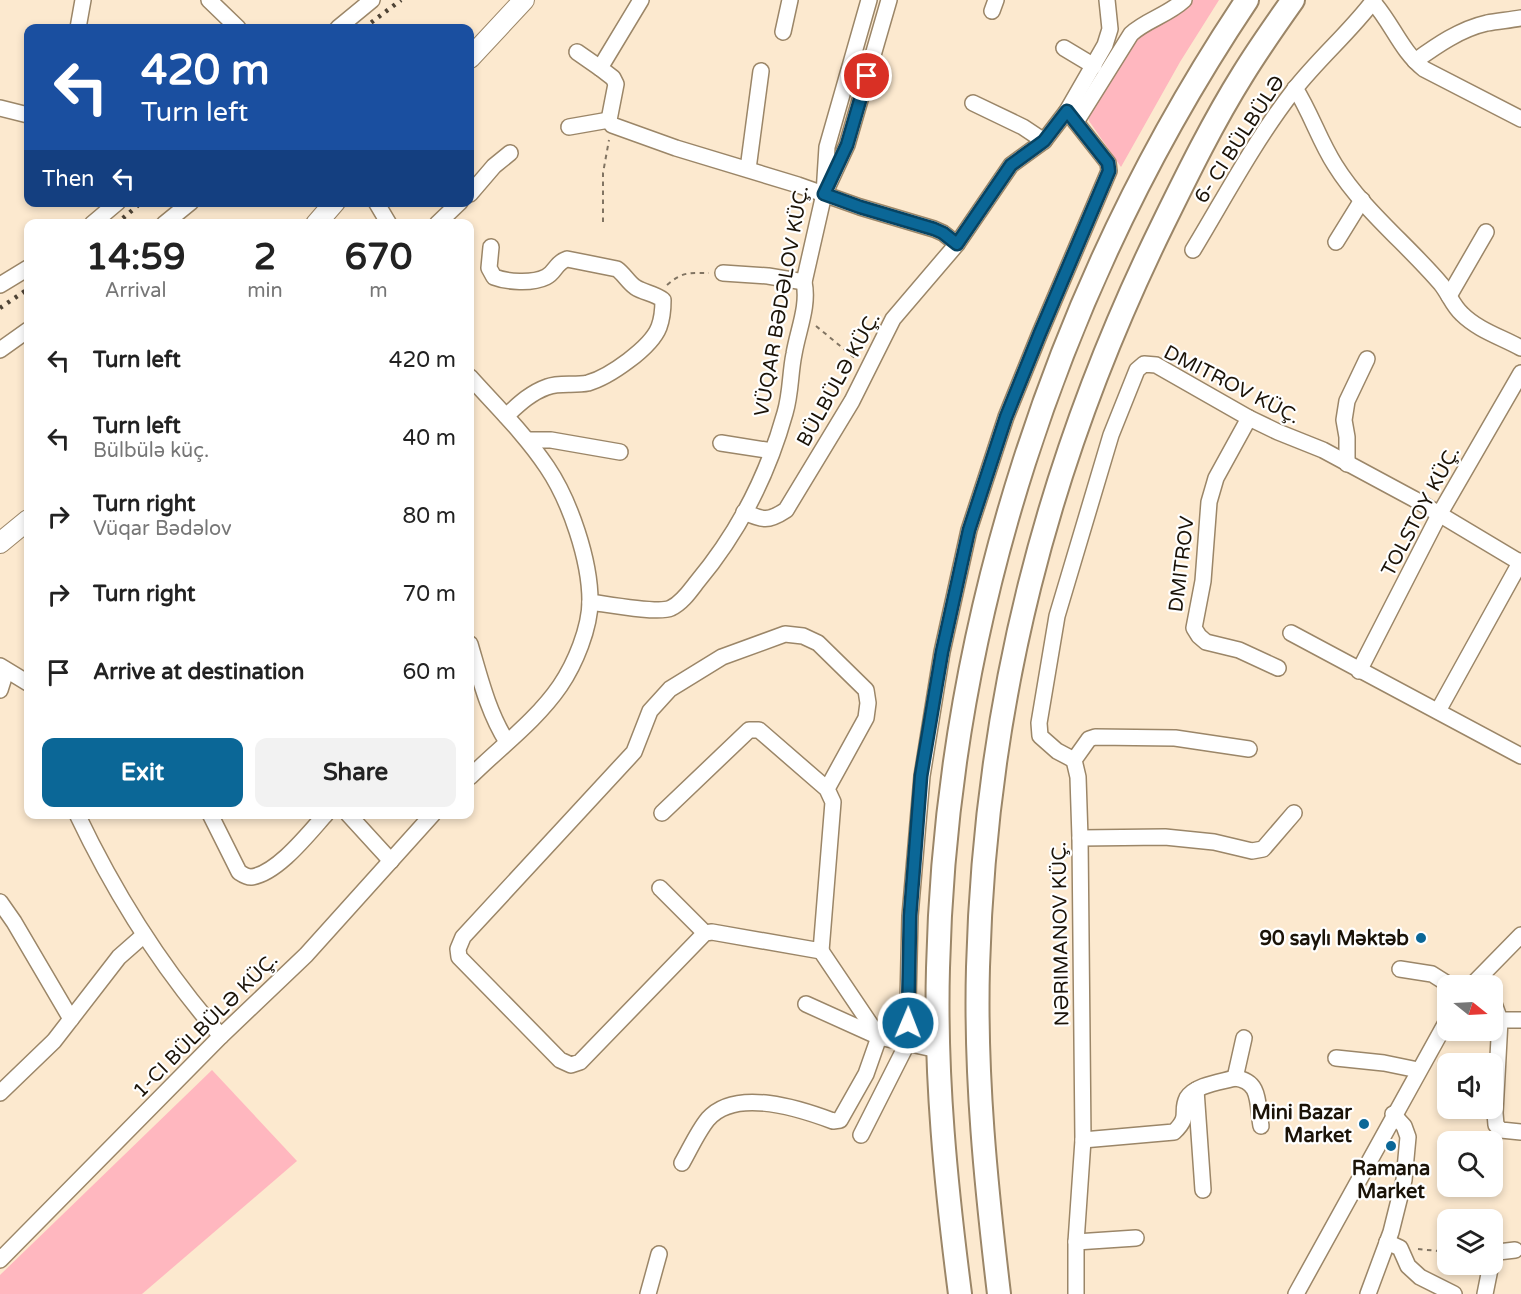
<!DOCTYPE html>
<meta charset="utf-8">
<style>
:root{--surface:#fff;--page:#f2f2f2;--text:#222;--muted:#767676;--accent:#0b6797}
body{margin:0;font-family:"Varela Round",sans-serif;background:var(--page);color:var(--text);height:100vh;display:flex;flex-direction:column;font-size:22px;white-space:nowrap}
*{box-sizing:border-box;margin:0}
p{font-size:20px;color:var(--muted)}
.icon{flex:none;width:33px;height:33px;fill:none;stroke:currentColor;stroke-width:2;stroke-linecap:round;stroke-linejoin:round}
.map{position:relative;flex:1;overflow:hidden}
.panel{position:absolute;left:24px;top:219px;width:450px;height:600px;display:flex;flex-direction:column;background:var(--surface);border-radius:12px;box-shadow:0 3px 9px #0003}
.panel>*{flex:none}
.banner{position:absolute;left:24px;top:24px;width:450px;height:183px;border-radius:12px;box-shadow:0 3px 9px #0003;background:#1a4fa0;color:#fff;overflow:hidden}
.needle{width:39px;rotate:108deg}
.controls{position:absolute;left:1437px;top:975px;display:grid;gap:12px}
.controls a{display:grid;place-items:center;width:66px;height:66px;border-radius:12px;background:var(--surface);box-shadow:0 3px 9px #0003;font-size:30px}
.pin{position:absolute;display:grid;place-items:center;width:51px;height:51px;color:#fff;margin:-26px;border:3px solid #fff;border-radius:50%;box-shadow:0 2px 6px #0007}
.me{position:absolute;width:66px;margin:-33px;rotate:1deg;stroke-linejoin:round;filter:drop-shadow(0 0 4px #0008)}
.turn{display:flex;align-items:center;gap:21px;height:126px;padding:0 18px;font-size:27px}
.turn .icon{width:78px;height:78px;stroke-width:2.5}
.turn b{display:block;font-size:42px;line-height:51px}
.then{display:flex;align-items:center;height:57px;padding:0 18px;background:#0003;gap:12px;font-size:22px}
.eta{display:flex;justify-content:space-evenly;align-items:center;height:102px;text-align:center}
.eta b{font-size:36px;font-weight:700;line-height:42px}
.action{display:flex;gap:12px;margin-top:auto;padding:12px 18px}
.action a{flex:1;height:69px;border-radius:12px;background:var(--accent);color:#fff;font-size:24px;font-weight:700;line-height:69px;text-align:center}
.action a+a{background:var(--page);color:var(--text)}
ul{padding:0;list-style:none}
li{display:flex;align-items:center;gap:18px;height:78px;padding:0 18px}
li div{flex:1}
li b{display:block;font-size:22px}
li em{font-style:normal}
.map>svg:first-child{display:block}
.green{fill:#ffb7bf}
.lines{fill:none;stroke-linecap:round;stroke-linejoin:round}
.minor-casing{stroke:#9b8668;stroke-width:18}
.major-casing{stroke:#9b8668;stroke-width:22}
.highway-casing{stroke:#9b8668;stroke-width:26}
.path{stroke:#817462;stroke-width:2;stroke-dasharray:4.5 4.5;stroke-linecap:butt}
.minor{stroke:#fff;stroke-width:15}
.major{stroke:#fff;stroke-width:20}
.highway{stroke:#fff;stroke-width:22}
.rail{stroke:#4e4335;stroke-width:4.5;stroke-dasharray:3 6;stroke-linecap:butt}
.route-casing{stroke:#074362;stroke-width:15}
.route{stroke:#0b6797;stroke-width:10}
.poi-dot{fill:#0b6797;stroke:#fff;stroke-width:2}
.labels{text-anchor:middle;stroke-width:4.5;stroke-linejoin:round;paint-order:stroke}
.street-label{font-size:20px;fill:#1b1308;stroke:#fff}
.poi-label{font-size:20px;font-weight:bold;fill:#1b1308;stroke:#fff;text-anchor:end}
</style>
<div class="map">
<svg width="1521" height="1294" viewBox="0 0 1521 1294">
<rect width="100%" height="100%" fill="#fce9cf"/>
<g class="green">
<polygon points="1190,0 1219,0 1180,62 1121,167 1089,121 1089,109 1137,35"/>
<polygon points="212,1070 297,1161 142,1294 0,1294 0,1275"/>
</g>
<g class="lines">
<defs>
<g id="minor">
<polyline points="209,0 238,28"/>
<polyline points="641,0 600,68 613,78 616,84 609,120 612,125 676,148 798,185 860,207 934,229 943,233 957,244"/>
<path d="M 1373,2 C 1392,23 1401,51 1424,69 L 1521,119"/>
<polyline points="992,11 996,0"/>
<polyline points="78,28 83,0"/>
<polyline points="338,28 372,0"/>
<polyline points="783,32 790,0"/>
<polyline points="1064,48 1094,66"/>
<polyline points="577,52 600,68"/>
<path d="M 1415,61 C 1436,46 1460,29 1487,23 C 1498,21 1510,20 1521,18"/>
<path d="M 1295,88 C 1311,113 1319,140 1335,165 C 1363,210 1407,244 1441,284 C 1449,294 1453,306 1462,314 C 1478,330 1501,337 1521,348"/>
<polyline points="973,103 1023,127 1044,141"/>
<polyline points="0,108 28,115"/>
<path d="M 1076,122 L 1131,34 C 1146,20 1168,15 1184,0"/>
<polyline points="569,127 609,120"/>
<polyline points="748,169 761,71"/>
<polyline points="828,186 847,145 889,0"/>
<polyline points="470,194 494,166 510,153"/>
<polyline points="376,202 389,224"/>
<polyline points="92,224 118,202"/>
<polyline points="164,224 191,202"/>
<polyline points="437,224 460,202"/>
<polyline points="1336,242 1362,200"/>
<path d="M 491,247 L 489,268 L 494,277 C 507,282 532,284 546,277 C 556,272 555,263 567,259 L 617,269 C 624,274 628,282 635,287 C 644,293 654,293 663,300 C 663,310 662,319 659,327 C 651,348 609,377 588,383 C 574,386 560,382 547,387 C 530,393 518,405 506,416"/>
<path d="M 1193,250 C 1225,197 1255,140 1294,90 C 1319,58 1350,32 1374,0"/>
<polyline points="723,273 768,276 804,282"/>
<polyline points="0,285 28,268"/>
<polyline points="1449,296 1486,232"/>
<polyline points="0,350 28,330"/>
<path d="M 470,377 C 496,406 525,434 547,467 C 570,501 590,560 590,601 C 590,628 575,664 560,686 C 536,721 499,748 470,777"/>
<polyline points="1249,418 1216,478 1209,502 1203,581 1194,628 1199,636 1206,642 1239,650 1278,668"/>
<polyline points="528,440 551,440 620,452"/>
<polyline points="721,443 772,451"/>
<polyline points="1347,464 1347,437 1344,420 1347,401 1367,359"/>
<path d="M 744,512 C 763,520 768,522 786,510 L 852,401 L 893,319 L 957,244 L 1011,165 L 1044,141 L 1067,111 L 1105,45 L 1110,29 L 1107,0"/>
<path d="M 590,602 C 606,604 659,614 671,608 C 682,603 690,591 697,582 C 738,533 768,474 785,413 C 791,393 790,373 794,354 C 798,330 809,306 804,282 L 824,194 L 827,147 L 869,0"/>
<polyline points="1291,633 1521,756"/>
<path d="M 470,644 C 480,678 488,712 507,742"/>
<polyline points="0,666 28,683"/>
<polyline points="1359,671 1439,515 1521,373"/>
<polyline points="0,690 6,671"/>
<polyline points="1438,711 1521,561"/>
<polyline points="1074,760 1057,751 1040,736 1039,723 1057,616 1111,435 1137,370 1144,364 1156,365 1249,418 1278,432 1323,450 1414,499 1521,563"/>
<polyline points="662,813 749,730 759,730 827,789 833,802 821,951 712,932 705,933 580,1062 571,1065 560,1060 459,957 458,949 463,937 634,752 650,711 670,689 722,657 785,634 803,636 818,643 866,690 868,703 866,718 827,789"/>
<path d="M 77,814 C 115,894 163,970 221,1036"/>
<path d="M 210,814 L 239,872 C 242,874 246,877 251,877 C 277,874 309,833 326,814"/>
<polyline points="348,814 391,861"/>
<polyline points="1080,838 1165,837 1214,842 1252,851 1263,849 1294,813"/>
<polyline points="660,888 705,933"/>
<polyline points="0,902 14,922 71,1019"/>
<polyline points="821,951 879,1037"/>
<polyline points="1400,969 1432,974 1451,986"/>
<polyline points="1471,986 1521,935"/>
<polyline points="1492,998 1500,1020 1495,1113 1496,1125 1501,1130 1521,1132"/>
<polyline points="806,1004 879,1037"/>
<polyline points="1500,1020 1521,1020"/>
<path d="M 1244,1038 L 1235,1078 C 1261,1081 1257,1103 1261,1126"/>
<polyline points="1336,1058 1384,1063 1418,1070"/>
<polyline points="1196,1090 1203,1190"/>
<polyline points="0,1093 54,1041 119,957 144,935"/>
<polyline points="861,1135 907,1044 910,916 922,776 942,652 969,530 1006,417 1040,333 1109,171 1108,163 1067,111"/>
<path d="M 1083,1140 L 1174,1132 C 1191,1116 1180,1112 1187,1098 C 1195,1085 1221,1082 1235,1078"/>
<path d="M 682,1163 C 690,1149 698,1131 708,1119 C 736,1087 801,1109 833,1121 L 840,1120 L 866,1074 L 879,1037 L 938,1050"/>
<polyline points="1076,1242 1136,1238"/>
<polyline points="1387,1242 1400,1248 1408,1266 1420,1277 1454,1294"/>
<polyline points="1492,1258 1498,1252 1515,1250"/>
<polyline points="0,1260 221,1036 306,955 433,814"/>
<polyline points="648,1294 659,1254"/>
<polyline points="1076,1294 1076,1242 1083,1140 1080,838 1078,777 1074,760 1089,739 1095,737 1175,738 1249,749"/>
<polyline points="1296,1294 1448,1019"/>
<polyline points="1368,1294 1391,1232 1404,1180 1408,1137 1404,1126 1393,1114"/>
<polyline points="1485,1294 1491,1264"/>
</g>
<g id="major">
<polyline points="470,58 524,0"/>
<polyline points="316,224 335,202"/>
<polyline points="0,543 28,520"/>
</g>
<g id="highway">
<path d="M 960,1294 C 946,1186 935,1077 938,968 C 946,625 1057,284 1247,0"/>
<path d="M 999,1294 C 986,1185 975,1077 978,967 C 985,704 1047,460 1163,224 C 1188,173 1213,122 1243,74 C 1259,48 1276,24 1293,0"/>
</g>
</defs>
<use href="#minor" class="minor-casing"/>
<use href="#major" class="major-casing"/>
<use href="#highway" class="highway-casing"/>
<g class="path">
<polyline points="603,222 603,173 609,140"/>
<path d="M 667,285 C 683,271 690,273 709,273"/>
<polyline points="816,326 856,359"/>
<polyline points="1418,1249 1448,1252"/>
</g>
<use href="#minor" class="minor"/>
<use href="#major" class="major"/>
<use href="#highway" class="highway"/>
<g class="rail">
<polyline points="364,28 401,0"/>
<polyline points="116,224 142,202"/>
<polyline points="0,308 28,289"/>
</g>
</g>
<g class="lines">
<defs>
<polyline id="route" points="867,76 847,145 824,194 860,207 934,229 943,233 957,244 1011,165 1044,141 1067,111 1108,163 1109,171 1040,333 1006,417 969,530 942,652 921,776 910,916 908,1023"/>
</defs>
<use href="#route" class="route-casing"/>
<use href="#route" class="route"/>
</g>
<g class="poi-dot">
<circle cx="1421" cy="938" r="6"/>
<circle cx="1364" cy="1124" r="6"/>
<circle cx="1391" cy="1146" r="6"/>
</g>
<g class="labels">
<g class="street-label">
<text transform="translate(1239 139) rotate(-57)" y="7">6- CI BÜLBÜLƏ</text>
<text transform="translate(781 301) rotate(-80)" y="7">VÜQAR BƏDƏLOV KÜÇ.</text>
<text transform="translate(838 379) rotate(-61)" y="7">BÜLBÜLƏ KÜÇ.</text>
<text transform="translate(1232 384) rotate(27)" y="7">DMITROV KÜÇ.</text>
<text transform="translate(1420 511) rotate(-62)" y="7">TOLSTOY KÜÇ.</text>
<text transform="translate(1181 564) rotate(-83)" y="7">DMITROV</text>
<text transform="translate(1060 934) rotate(-91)" y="7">NƏRIMANOV KÜÇ.</text>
<text transform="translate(205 1025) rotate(-45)" y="7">1-CI BÜLBÜLƏ KÜÇ.</text>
</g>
<g class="poi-label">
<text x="1409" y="945">90 saylı Məktəb</text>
<text x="1352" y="1119">Mini Bazar<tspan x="1352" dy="23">Market</tspan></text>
<text x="1391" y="1175" text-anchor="middle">Ramana<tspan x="1391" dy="23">Market</tspan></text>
</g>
</g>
</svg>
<div class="controls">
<a><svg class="needle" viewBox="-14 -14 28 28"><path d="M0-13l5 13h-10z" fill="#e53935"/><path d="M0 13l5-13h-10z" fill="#767676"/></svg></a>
<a><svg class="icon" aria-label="sound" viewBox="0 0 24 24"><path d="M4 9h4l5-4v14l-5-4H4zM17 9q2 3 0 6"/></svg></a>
<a><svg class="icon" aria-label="search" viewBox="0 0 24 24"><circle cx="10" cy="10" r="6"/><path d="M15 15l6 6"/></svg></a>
<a><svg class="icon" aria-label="layers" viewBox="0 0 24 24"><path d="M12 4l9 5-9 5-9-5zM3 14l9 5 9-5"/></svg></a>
</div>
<div class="pin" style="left:867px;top:76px;background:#d93025"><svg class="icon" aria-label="arrive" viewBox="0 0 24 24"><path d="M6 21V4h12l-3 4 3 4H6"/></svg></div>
<svg class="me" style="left:908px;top:1023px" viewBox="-20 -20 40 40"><circle r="17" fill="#0b6797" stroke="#fff" stroke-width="3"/><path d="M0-11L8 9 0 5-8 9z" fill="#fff"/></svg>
<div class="banner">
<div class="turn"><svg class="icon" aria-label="left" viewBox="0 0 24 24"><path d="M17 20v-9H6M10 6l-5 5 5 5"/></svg><div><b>420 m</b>Turn left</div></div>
<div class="then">Then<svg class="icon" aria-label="left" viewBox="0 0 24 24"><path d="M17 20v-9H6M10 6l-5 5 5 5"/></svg></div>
</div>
<section class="panel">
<div class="eta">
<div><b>14:59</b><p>Arrival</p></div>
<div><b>2</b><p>min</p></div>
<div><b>670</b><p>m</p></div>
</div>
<ul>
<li><svg class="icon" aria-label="left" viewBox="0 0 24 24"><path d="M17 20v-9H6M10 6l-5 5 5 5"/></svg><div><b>Turn left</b></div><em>420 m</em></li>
<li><svg class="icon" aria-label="left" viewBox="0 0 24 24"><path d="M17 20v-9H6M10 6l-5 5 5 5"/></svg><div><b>Turn left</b><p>Bülbülə küç.</p></div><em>40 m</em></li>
<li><svg class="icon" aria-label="right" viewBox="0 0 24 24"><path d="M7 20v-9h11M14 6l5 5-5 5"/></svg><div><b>Turn right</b><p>Vüqar Bədəlov</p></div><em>80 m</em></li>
<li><svg class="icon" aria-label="right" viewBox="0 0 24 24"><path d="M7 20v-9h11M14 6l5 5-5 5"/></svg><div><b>Turn right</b></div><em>70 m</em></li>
<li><svg class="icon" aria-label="arrive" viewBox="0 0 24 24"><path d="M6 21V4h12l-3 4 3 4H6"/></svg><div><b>Arrive at destination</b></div><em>60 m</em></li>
</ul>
<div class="action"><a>Exit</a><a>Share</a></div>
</section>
</div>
